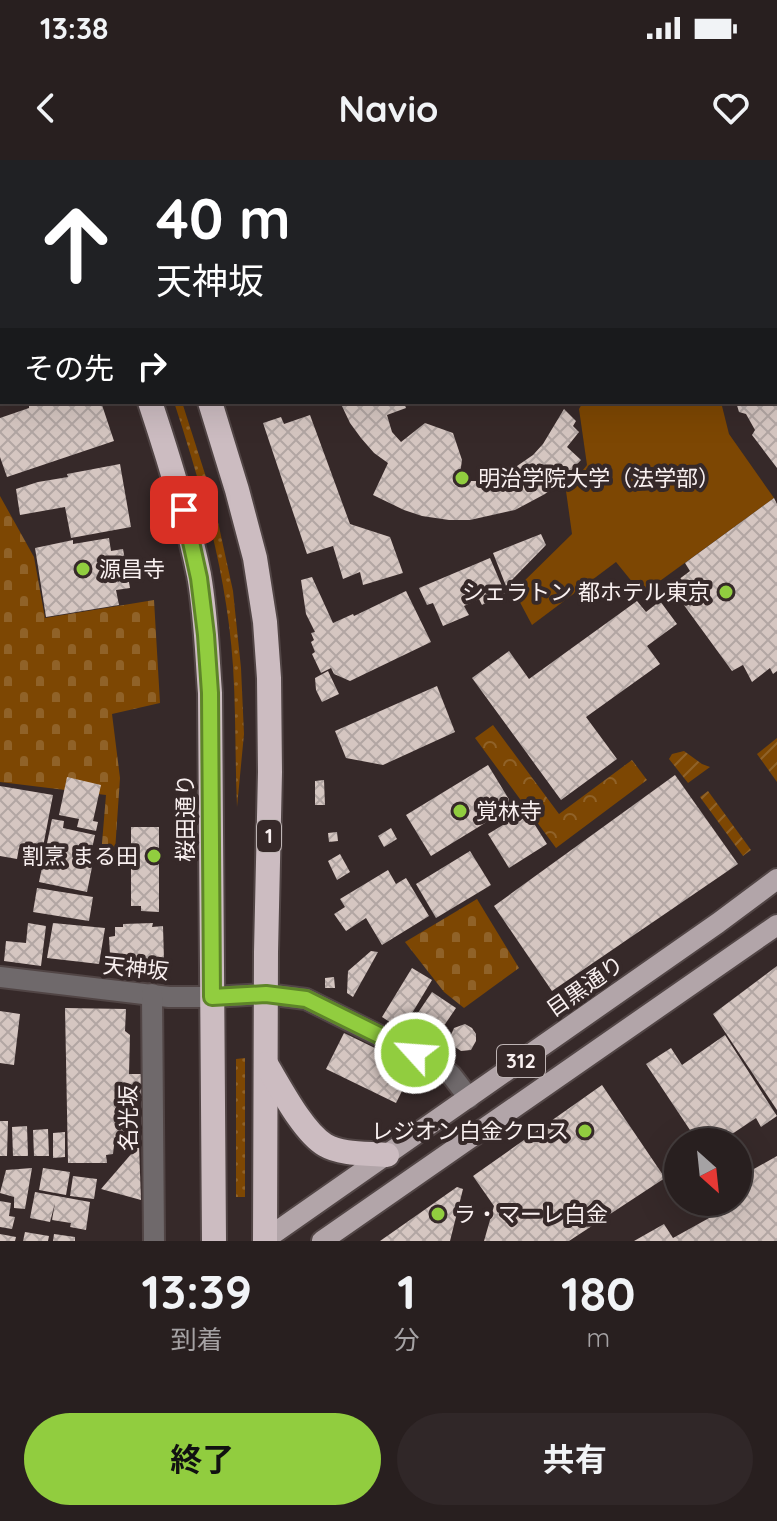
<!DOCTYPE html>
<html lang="ja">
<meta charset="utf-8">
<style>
:root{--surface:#281f1f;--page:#302728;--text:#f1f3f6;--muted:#a5a2a4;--line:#443d3d;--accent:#91cd3f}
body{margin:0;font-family:Quicksand,"Noto Sans JP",sans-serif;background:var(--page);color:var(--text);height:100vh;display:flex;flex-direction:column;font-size:30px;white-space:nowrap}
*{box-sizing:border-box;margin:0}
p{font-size:26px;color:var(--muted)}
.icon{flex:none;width:44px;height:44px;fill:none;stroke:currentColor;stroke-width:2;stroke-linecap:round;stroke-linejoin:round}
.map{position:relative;height:1081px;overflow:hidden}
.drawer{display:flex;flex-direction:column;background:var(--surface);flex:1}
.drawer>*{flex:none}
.banner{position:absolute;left:0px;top:0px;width:778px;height:244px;box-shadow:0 8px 32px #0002,0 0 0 2px var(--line);background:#202124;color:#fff;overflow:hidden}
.needle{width:52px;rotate:153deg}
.buttons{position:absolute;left:664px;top:968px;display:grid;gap:16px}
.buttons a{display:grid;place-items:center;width:88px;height:88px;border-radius:50%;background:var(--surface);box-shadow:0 8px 32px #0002,0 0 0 2px var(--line);font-size:40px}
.pin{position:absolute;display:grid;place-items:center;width:68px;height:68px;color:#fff;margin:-34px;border-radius:16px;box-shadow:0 4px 12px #0006}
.me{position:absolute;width:88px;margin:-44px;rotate:296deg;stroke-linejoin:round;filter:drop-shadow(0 0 6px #0008)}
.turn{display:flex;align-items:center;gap:28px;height:168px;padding:0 24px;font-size:36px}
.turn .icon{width:104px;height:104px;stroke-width:2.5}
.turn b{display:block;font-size:56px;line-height:68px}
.then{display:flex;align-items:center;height:76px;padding:0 24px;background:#0003;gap:16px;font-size:30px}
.eta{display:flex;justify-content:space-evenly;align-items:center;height:136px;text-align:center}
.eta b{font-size:48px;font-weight:700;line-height:56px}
.cta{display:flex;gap:16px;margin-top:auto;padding:16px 24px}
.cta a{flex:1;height:92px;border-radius:48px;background:var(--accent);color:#111;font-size:32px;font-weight:700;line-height:92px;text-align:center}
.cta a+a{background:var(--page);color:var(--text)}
.status{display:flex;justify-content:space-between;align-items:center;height:56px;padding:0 40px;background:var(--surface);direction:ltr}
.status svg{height:22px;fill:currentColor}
header{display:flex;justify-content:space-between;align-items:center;height:104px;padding:0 24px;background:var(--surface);font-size:36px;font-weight:700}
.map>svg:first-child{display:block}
.grass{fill:url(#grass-dots)}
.forest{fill:url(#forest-crowns)}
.cemetery{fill:url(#cemetery-stones)}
.park{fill:#7d4703}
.garden{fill:url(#garden-furrows)}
.building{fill:url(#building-cross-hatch)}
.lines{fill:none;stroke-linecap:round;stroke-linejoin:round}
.minor-casing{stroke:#514545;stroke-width:24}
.major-casing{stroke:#514545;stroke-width:24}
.highway-casing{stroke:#514545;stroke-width:28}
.minor{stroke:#6f696b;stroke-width:20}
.major{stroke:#b2a5a9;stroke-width:20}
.highway{stroke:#ccbcc1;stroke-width:24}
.route-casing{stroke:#5e8529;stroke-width:20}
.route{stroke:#91cd3f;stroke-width:14}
.poi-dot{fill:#91cd3f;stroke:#362929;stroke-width:3}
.labels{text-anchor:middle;stroke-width:8;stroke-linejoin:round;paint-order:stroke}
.shield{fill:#362929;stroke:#beb4b4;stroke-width:2}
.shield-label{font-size:20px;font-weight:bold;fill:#f9f0f0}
.poi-label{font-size:22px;fill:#f9f0f0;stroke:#362929;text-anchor:start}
.street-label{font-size:22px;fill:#f9f0f0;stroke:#362929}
</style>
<div class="status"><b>13:38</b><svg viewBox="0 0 49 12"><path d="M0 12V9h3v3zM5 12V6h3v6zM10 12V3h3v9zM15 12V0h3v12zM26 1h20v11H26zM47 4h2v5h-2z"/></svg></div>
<header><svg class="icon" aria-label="back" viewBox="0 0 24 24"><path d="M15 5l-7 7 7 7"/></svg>Navio<svg class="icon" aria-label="heart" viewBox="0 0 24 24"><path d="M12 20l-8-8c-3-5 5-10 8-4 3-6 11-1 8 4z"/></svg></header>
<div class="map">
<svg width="777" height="1081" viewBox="0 0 777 1081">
<defs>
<pattern id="grass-dots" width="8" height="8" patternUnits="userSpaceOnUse" patternTransform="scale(2)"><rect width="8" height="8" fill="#7d4703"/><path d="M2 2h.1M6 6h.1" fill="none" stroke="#906228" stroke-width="1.8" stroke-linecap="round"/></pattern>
<pattern id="forest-crowns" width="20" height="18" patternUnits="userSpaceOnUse" patternTransform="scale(2)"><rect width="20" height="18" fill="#7d4703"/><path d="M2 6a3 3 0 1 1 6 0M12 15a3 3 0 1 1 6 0" fill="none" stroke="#906228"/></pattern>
<pattern id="cemetery-stones" width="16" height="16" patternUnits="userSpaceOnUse" patternTransform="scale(2)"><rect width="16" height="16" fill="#7d4703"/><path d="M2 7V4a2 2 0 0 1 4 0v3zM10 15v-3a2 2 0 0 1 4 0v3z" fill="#906228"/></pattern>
<pattern id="garden-furrows" width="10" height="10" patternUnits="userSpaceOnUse" patternTransform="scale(2)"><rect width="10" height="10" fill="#7d4703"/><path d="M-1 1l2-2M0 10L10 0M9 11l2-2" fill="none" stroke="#906228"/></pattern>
<pattern id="building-cross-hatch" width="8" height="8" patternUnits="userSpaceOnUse" patternTransform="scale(2)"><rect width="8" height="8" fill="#d5c6c1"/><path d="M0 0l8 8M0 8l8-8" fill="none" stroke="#b2a6a3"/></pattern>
</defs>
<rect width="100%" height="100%" fill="#362929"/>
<g class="grass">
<path d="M 174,242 L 182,242 L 213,339 L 233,431 L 241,508 L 244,574 L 237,647 C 235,600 236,553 233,506 C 227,415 202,328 174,242 Z"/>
<polygon points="245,898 245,1037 236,1037 236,899"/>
</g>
<polygon class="forest" points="493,565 559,654 632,600 647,620 556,688 475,578"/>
<g class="cemetery">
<polygon points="0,336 34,397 45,458 154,440 160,543 112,554 120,618 115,691 101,695 106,635 0,622"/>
<polygon points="477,739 519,808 464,848 444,832 405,782"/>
</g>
<g class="park">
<polygon points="562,0 777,0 777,54 776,2 563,2"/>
<polygon points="583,242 721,242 729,274 774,338 642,434 616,402 532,465 514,431 572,374 566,331 587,305 579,249"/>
</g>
<g class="garden">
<polygon points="777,578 777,622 757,594"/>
<polygon points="684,591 702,604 710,607 688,623 669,599 672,594"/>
<polygon points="708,631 751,690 743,696 700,637"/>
</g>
<g class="building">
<polygon points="29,242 101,242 114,281 7,317 0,297 0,258 29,248"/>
<polygon points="288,242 323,242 315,245 289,246"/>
<polygon points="340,242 404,242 406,248 387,255 392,272 401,282 425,263 453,273 462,300 459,321 476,321 499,315 517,306 533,295 543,284 564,249 576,261 573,266 579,272 567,287 581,300 558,324 545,334 515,350 470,360 449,360 422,356 404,350 373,335 388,303 374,293 361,278 350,263"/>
<polygon points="736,242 777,242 777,308 752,275 755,270 746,254 739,252"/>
<polygon points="310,255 350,364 390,377 403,413 363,425 360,412 343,419 333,386 307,394 263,263 281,257 284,264"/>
<polygon points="120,304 131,367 71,378 65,347 20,355 16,329 38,322 68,317 67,314"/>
<polygon points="774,338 777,344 777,511 773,514 770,508 752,522 743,505 732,511 670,426 690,411 685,403"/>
<polygon points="541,374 546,385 506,426 493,393"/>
<polygon points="109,378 111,391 123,389 130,428 116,430 119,445 46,457 35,388 73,380 73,384"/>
<polygon points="490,398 505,433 482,445 479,439 464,446 469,455 443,466 433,443 427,445 419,428"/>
<polygon points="312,417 333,463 353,454 354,456 406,431 431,482 350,521 334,514 331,508 321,513 312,494 315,492 311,482 314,480 311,473 315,472 306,454 301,420"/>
<polygon points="637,441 646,452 660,441 677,464 647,486 660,504 586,557 617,599 561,640 472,518 509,491 529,519"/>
<polygon points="328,511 339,534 322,542 316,530 315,518"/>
<polygon points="437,526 455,572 383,605 346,598 335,571"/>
<polygon points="488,605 513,646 431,696 406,655"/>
<polygon points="675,615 738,704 552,831 494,746"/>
<polygon points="67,617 101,625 93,661 98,662 96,671 77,667 79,659 59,655"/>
<polygon points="324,620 325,645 315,645 315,621"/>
<polygon points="0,626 53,635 42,692 19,688 17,699 0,696"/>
<polygon points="526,651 547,684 509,708 488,674"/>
<polygon points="52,659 64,661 63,668 95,675 89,702 93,702 87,732 39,722"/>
<polygon points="131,667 159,667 159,752 141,751 141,746 131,746"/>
<polygon points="391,668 397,679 384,687 378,676"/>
<polygon points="337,672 338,681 329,682 328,673"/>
<polygon points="470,691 491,725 436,758 416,724"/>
<polygon points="340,694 350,712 337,720 328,701"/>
<polygon points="388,710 396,724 406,718 429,756 382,785 366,758 346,771 334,754 345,747 340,739"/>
<polygon points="37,728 93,737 89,761 33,752"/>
<polygon points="28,763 46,766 41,806 4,801 6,781 26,783"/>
<polygon points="53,763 105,768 99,804 47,798"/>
<polygon points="153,763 152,767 163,766 164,800 146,815 111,812 109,777 115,776 115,767 123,767 123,764"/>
<polygon points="371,791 378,792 353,837 347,833 348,811"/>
<polygon points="777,806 777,950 713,854"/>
<polygon points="412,808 432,820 402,870 382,857"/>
<polygon points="334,817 335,828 325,828 325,818"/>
<polygon points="432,832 456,848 431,885 407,869"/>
<polygon points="65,848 126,849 125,871 130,875 129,914 144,914 144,935 129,936 130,976 115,977 113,994 106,995 107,1003 68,1003"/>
<polygon points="0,851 20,854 14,905 0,903"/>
<polygon points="465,864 472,868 476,874 476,881 471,890 461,891 455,887 450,877 454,868"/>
<polygon points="344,873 414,907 396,943 326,909"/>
<polygon points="725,875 777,956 761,967 756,958 720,982 698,982 646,904 671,888 682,905"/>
<polygon points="602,925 665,1018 569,1081 484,1081 494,1046 473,1016"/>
<polygon points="0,961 8,961 7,996 0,996"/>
<polygon points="27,966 28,996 13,996 12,967"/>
<polygon points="48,969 49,996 34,996 33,970"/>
<polygon points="65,972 65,997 53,998 53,973"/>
<polygon points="139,985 141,1040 101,1029"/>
<polygon points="777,996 777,1081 634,1081 664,1064 673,1078 738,1042 738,1018"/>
<polygon points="32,1008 25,1049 14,1048 14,1037 0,1033 6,1010"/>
<polygon points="43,1008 70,1012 66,1035 39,1030"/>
<polygon points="73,1016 97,1019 94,1039 70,1036"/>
<polygon points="457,1027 463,1029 450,1081 380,1081"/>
<polygon points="35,1032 90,1042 86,1070 70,1067 71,1063 52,1060 55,1043 50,1062 30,1058"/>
<polygon points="0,1041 11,1043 9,1056 15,1057 12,1069 0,1067"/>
<polygon points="25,1072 49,1076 48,1081 23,1081"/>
<polygon points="0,1074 16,1077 15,1081 0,1081"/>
<polygon points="54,1074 75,1077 75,1081 53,1081"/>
</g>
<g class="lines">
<defs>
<g id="minor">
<polyline points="0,817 169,837 212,837 266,834 306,839 442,907 452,916 469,938"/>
<polyline points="152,834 154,1081"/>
</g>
<g id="major">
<polyline points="263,1081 718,763 777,719"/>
<polyline points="322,1081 777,765"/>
</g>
<g id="highway">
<polyline points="65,0 66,2"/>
<polyline points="128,0 129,2"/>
<path d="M 150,242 C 169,299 187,356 199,415 C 206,454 207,494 210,533 L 214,1081"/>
<polyline points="210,242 237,330 255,398 265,462 269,518 270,612 266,792 265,1081"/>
<path d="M 266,904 C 280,927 303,972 325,985 C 342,995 368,993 387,995"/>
</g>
</defs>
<use href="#minor" class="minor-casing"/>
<use href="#major" class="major-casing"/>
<use href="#highway" class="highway-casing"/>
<use href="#minor" class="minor"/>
<use href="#major" class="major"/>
<use href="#highway" class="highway"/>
</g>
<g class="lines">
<defs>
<polyline id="route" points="184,350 199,418 206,475 210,533 212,837 266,834 306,839 415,893"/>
</defs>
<use href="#route" class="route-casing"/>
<use href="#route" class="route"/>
</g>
<g class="poi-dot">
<circle cx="462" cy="318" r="8"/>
<circle cx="83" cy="409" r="8"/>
<circle cx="726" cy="432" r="8"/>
<circle cx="460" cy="651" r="8"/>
<circle cx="154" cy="696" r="8"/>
<circle cx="585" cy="971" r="8"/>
<circle cx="438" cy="1054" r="8"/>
</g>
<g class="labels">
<g class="shield">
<rect x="257" y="660" width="24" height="32" rx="6"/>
<rect x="497" y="885" width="48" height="32" rx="6"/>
</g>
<g class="shield-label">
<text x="269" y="683">1</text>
<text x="521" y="908">312</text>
</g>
<g class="poi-label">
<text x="478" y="326">明治学院大学（法学部）</text>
<text x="99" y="417">源昌寺</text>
<text x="710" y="440" text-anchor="end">シェラトン 都ホテル東京</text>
<text x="476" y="659">覚林寺</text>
<text x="138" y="704" text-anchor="end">割烹 まる田</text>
<text x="569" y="979" text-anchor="end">レジオン白金クロス</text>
<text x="454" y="1062">ラ・マーレ白金</text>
</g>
<g class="street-label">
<text transform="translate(185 658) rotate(-90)" y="8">桜田通り</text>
<text transform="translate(136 808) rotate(6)" y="8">天神坂</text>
<text transform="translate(585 826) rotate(-35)" y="8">目黒通り</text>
<text transform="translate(128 958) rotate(-90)" y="8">名光坂</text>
</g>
</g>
</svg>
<div class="buttons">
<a><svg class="needle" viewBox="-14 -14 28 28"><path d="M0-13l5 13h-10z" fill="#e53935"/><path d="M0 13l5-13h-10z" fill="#a5a2a4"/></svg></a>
</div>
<div class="pin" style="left:184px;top:350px;background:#d93025"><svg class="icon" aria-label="arrive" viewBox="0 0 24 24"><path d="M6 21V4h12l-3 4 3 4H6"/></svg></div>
<svg class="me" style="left:415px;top:893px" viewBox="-20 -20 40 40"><circle r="17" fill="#91cd3f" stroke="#fff" stroke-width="3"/><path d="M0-11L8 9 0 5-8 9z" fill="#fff"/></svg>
<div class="banner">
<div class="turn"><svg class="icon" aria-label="ahead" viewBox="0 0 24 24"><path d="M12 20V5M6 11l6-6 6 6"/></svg><div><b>40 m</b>天神坂</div></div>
<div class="then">その先<svg class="icon" aria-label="right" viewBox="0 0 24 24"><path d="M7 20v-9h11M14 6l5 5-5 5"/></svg></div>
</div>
</div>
<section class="drawer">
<div class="eta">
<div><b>13:39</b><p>到着</p></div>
<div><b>1</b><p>分</p></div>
<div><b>180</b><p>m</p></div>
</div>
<div class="cta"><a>終了</a><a>共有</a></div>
</section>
